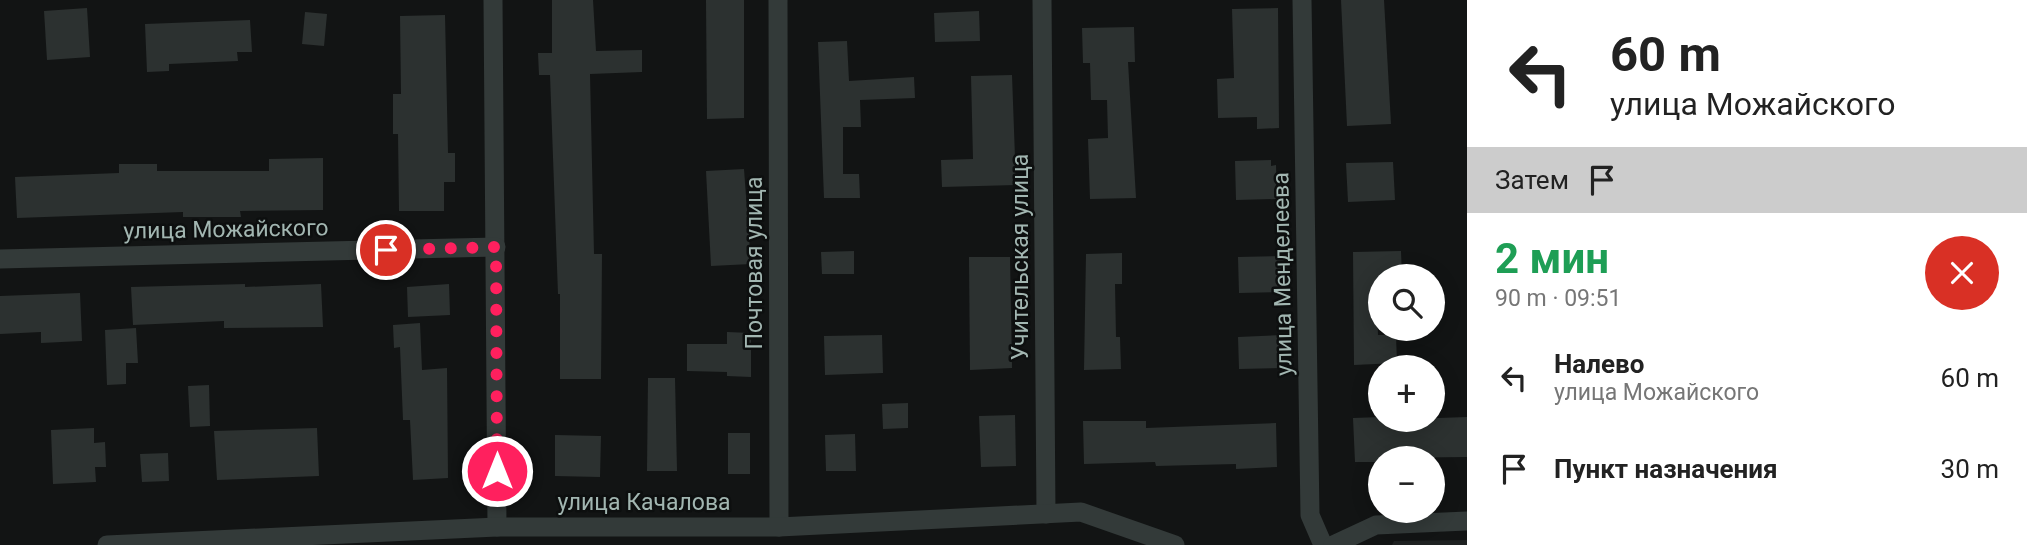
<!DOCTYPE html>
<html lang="ru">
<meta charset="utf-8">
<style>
:root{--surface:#fff;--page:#f2f2f2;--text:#222;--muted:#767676}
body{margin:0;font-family:Roboto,sans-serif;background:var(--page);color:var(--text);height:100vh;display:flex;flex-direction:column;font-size:26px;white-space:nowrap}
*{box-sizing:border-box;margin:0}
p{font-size:23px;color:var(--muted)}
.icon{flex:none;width:38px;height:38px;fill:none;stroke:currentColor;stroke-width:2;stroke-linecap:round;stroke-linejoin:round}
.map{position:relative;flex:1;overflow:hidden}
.panel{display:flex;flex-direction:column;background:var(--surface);width:560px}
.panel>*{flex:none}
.hud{background:#fff;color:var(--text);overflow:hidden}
.controls{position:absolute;left:1368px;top:264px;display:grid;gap:14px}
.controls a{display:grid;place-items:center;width:77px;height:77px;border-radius:50%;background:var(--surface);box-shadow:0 4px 18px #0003;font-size:35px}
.pin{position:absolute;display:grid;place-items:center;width:60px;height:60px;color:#fff;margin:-30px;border:4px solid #fff;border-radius:50%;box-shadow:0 2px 7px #0007}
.me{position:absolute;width:77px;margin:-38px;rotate:0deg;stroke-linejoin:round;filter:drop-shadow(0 0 5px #0008)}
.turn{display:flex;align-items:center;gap:24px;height:147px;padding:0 28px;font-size:32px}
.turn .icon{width:91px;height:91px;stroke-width:2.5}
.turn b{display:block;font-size:49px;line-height:60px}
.then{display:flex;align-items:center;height:66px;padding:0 28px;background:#0003;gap:14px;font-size:26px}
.round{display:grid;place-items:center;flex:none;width:74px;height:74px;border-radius:37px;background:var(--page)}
.overview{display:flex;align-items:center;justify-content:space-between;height:119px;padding:0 28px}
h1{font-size:42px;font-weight:700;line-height:52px;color:#1e9e55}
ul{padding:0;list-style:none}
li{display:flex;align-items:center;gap:21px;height:91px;padding:0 28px}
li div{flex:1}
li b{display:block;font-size:26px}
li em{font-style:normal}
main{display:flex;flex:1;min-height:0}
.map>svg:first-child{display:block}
.built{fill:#1e2121}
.building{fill:#2c3130}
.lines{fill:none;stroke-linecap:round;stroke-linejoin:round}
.street{stroke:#333a39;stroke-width:19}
.route{stroke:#ff205e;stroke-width:12;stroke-dasharray:0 21.6}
.labels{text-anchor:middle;stroke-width:5;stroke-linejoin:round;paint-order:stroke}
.street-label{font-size:23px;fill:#a2b6b1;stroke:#0d0f0f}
</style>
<main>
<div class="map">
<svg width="1467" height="545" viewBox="0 0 1467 545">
<rect width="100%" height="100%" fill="#121414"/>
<polygon class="built" points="1467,540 1467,545 1392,545 1394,541"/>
<g class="building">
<polygon points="552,0 593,0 596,51 642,50 642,72 590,74 594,254 602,254 601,379 560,379 560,294 558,294 550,75 539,75 538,53 552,53"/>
<polygon points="706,0 744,0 744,118 707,119"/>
<polygon points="1341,0 1384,0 1391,124 1347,126"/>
<polygon points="87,8 90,57 47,60 44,11"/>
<polygon points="1278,8 1279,128 1257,129 1257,117 1218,118 1217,79 1234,78 1232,9"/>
<polygon points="979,11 980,41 935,42 934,13"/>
<polygon points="305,12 327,14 324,46 302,44"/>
<polygon points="445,15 448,153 455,153 455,182 444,182 444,211 399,211 398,134 393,134 393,94 401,94 400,16"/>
<polygon points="250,20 252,52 237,52 238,61 169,64 169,71 147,72 145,24"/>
<polygon points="1134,27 1135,62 1128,62 1136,198 1090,199 1088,139 1108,138 1107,100 1091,100 1090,63 1083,63 1082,28"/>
<polygon points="847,41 849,81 914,77 915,98 860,100 861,127 843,127 843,174 859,174 860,198 824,198 818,42"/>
<polygon points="1012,75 1016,185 942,187 941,160 973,159 971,76"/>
<polygon points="323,158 323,210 240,211 241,217 183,217 183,212 17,218 15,177 119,173 119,164 157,164 157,171 269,171 269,159"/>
<polygon points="1271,160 1271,166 1276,165 1277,199 1236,200 1235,161"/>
<polygon points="1393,162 1395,200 1348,202 1346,163"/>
<polygon points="744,169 751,264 711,266 706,171"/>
<polygon points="854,251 854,274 822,274 821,252"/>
<polygon points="1401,251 1402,276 1376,279 1378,335 1396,335 1397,363 1354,365 1353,252"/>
<polygon points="1122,253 1122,284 1115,284 1116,337 1120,337 1121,369 1084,370 1086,254"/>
<polygon points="1287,256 1288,292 1239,293 1238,257"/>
<polygon points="969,257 1010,257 1012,368 970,370"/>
<polygon points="245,284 245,287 321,284 323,327 224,328 224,321 133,325 131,287"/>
<polygon points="449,284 450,315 408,317 407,287"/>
<polygon points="80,293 82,341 41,343 41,332 0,334 0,296"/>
<polygon points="420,323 422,370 447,368 448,478 413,480 410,420 403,420 400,347 394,348 393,325"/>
<polygon points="136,328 138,363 126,363 126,384 107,385 105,330"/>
<polygon points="727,332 751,333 751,377 727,376 727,372 687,371 687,344 727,344"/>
<polygon points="882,335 883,373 825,375 824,336"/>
<polygon points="1283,335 1284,368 1239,369 1238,337"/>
<polygon points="648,378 675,378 677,471 647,471"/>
<polygon points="209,385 210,426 190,427 188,386"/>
<polygon points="908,403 908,428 883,429 882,404"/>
<polygon points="1015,415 1016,466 981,467 979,416"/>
<polygon points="1381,417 1381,420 1467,417 1467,457 1381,458 1381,462 1355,462 1353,418"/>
<polygon points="1083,421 1146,421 1146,428 1276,423 1277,467 1236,469 1236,464 1156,466 1155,462 1084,464"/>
<polygon points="94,428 94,443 105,442 106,467 95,467 96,482 53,484 51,430"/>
<polygon points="317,428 319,476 217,480 214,431"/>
<rect x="728" y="433" width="22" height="41"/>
<polygon points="855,434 856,471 826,471 825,435"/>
<polygon points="555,435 601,436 600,477 555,476"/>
<polygon points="168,453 169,481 142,482 140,454"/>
</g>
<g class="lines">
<g class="street">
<polyline points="493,0 497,527"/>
<polyline points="778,0 779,527"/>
<polyline points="1042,0 1046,514"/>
<polyline points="1302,0 1310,515 1323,545"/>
<polyline points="0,259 496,247"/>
<polyline points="107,545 497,527 779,527 1081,512 1175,545"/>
<polyline points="1333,545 1376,525 1467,521"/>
</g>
</g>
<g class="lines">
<polyline class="route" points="386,250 496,247 497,471"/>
</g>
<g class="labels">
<g class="street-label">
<text transform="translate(226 229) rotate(-1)" y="8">улица Можайского</text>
<text transform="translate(1020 257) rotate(-90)" y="8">Учительская улица</text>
<text transform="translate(754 263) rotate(-90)" y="8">Почтовая улица</text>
<text transform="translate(1282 274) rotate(-91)" y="8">улица Менделеева</text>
<text x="644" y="510">улица Качалова</text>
</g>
</g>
</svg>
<div class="controls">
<a><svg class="icon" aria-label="search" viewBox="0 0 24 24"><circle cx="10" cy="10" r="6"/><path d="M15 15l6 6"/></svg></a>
<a>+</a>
<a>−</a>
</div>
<div class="pin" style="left:386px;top:250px;background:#d93025"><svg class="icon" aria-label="arrive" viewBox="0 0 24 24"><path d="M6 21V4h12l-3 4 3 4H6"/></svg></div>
<svg class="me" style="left:497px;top:471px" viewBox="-20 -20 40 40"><circle r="17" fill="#ff205e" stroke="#fff" stroke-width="3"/><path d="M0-11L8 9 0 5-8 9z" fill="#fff"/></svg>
</div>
<section class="panel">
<div class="hud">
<div class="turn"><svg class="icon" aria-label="left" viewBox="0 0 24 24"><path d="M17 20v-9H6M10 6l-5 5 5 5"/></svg><div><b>60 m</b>улица Можайского</div></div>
<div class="then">Затем<svg class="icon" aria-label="arrive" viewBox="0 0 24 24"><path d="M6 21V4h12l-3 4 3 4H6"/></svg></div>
</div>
<div class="overview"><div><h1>2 мин</h1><p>90 m · 09:51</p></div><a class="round" style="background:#d93025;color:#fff"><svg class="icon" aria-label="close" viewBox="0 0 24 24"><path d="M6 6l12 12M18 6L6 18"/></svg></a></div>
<ul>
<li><svg class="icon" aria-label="left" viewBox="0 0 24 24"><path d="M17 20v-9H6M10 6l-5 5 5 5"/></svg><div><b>Налево</b><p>улица Можайского</p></div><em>60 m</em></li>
<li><svg class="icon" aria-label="arrive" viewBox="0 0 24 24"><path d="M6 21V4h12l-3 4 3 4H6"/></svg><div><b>Пункт назначения</b></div><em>30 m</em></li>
</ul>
</section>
</main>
